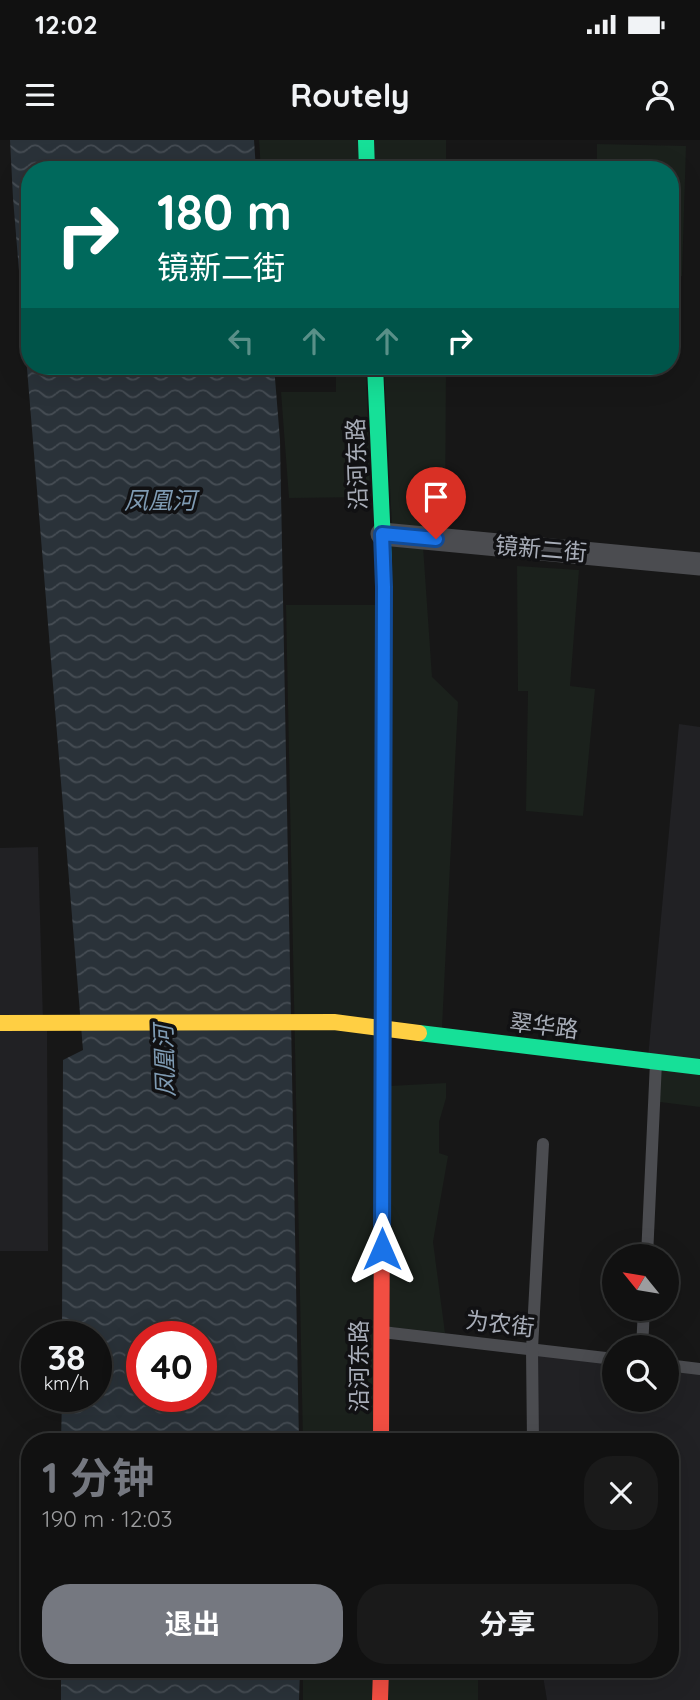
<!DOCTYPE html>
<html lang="zh">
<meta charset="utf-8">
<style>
:root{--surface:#111;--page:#1a1a1a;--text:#f1f3f6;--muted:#9c9d9f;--line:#303131;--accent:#757880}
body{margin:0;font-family:Quicksand,"Noto Sans SC",sans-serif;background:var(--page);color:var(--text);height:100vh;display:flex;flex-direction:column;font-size:26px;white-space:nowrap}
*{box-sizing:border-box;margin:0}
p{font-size:23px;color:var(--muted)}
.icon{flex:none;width:38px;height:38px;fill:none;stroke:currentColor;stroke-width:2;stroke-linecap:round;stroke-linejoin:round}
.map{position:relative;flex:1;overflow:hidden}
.details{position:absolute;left:21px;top:1293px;width:658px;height:245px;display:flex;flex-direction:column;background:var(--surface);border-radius:28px;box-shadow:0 7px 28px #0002,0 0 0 2px var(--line)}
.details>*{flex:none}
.hud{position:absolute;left:21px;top:21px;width:658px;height:214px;border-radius:28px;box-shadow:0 7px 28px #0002,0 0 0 2px var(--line);background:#00695c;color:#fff;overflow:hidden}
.needle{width:46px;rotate:300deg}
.controls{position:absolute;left:602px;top:1104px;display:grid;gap:14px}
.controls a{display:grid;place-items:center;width:77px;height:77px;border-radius:50%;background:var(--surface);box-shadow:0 7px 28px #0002,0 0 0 2px var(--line);font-size:35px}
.speed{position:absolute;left:21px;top:1181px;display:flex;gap:14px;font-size:35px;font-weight:700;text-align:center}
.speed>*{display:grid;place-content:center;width:91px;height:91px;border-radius:50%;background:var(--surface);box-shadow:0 7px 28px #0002,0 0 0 2px var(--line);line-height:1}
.speed small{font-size:18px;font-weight:400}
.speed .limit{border:10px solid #d22;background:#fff;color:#111}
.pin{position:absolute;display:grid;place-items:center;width:60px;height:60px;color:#fff;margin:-72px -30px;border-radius:50% 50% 50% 0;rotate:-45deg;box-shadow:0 0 7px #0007}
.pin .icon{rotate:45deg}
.me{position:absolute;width:77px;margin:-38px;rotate:0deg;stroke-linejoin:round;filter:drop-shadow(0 0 5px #0008)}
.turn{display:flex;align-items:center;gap:24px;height:147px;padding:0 21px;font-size:32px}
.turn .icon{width:91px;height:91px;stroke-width:2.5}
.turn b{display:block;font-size:49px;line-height:60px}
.lanes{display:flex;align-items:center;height:66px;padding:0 21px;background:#0003;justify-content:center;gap:35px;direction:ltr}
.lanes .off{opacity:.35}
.round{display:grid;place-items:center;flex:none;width:74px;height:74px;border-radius:28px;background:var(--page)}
.head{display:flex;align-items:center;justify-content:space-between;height:119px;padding:0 21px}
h1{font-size:42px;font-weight:700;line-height:52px;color:var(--accent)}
.cta{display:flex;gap:14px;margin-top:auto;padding:14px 21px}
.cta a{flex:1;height:80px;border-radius:28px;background:var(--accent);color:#fff;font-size:28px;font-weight:700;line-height:80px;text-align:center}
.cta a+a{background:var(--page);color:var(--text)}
.status{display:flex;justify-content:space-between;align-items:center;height:49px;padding:0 35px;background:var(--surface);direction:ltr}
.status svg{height:19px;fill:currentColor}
header{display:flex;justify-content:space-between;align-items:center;height:91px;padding:0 21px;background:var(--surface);font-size:32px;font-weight:700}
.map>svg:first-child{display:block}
.built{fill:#212124}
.green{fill:#1b211c}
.water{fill:url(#water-waves);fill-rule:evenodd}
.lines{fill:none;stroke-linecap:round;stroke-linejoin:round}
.lane{stroke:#4b4c50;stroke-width:12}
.street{stroke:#4b4c50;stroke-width:23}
.fast{stroke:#16e098;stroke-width:16}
.slow{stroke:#ffcf43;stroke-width:16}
.jam{stroke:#f24e42;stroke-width:16}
.route-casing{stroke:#114b97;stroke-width:18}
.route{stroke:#1a73e8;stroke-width:12}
.labels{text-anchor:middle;stroke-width:7;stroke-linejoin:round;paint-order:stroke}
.street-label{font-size:23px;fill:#a8adb8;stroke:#111113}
.water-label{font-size:24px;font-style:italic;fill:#7f9bb3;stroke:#111113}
</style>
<div class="status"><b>12:02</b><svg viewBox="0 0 49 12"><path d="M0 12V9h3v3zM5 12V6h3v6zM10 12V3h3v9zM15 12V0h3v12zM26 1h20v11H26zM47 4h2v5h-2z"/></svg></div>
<header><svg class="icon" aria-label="menu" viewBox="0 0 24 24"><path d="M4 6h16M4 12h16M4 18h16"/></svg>Routely<svg class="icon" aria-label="person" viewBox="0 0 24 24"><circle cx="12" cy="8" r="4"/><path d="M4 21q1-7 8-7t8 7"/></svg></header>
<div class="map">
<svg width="700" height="1560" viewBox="0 0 700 1560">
<defs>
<pattern id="water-waves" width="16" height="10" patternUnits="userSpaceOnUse" patternTransform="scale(1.75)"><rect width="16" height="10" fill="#2a3239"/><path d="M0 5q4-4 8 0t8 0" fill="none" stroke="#464d54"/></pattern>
</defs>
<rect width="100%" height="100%" fill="#171717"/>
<g class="built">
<polygon points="679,584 700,587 700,924 648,918"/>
<polygon points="38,707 43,881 0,883 0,708"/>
<polygon points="47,889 48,1111 0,1111 0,890"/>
<polygon points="533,1211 614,1222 614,1260 667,1260 667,1228 700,1232 700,1560 547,1560 542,1530 670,1530 670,1302 534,1302"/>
</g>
<g class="green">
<polygon points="259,0 359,0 360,30 261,30"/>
<polygon points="373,0 446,0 446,30 374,30"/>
<polygon points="597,4 686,6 682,136 670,136 670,30 597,30"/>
<polygon points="336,226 366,226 370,357 289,358 281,252 336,252"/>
<polygon points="384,226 446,226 445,392 392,386"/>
<polygon points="392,402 423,406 432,537 458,562 442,888 391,881"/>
<polygon points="517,426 579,430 570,546 595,549 583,676 526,671 528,551 518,551"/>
<polygon points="286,465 381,465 377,1302 303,1302"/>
<polygon points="661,928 700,933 700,967 660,962"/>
<polygon points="446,943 446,958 439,982 439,1013 448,1016 433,1102 445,1193 390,1187 389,946"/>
<rect x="303" y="1530" width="73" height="30"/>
<rect x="387" y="1530" width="91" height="30"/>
</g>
<g class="water">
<path d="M 10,0 L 254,0 L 256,30 L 30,30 L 30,226 L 274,226 L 280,300 L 299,1302 L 61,1302 L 62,1257 L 96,1256 L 96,1197 L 62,1197 L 63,920 L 83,910 L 13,58 ZM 142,1197 L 201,1197 L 201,1256 L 142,1256 Z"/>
<polygon points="61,1530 300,1530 299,1560 61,1560"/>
</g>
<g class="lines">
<g class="lane">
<polyline points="647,1116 656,922"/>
<polyline points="382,1192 614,1219"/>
<polyline points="642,1208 644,1169"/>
<polyline points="667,1225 700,1229"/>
<polyline points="533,1302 532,1209 543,1004"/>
</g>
<polyline class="street" points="382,394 700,424"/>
<g class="fast">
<polyline points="366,0 367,30"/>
<polyline points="375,226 384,426 383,816"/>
<polyline points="419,893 700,927"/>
</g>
<polyline class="slow" points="0,883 334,882 419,893"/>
<g class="jam">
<polyline points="381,1302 383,816"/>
<polyline points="380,1560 381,1530"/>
</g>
</g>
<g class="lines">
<defs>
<polyline id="route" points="382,1109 384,447 382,394 436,399"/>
</defs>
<use href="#route" class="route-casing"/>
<use href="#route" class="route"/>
</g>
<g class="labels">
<g class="street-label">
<text transform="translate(357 324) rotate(-92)" y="8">沿河东路</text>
<text transform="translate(541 409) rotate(5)" y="8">镜新二街</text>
<text transform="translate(544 886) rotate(7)" y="8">翠华路</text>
<text transform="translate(500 1184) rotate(7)" y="8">为农街</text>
<text transform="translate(359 1226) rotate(-90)" y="8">沿河东路</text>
</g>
<g class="water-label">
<text x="160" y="369">凤凰河</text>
<text transform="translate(165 921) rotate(-92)" y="8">凤凰河</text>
</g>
</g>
</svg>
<div class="controls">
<a><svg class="needle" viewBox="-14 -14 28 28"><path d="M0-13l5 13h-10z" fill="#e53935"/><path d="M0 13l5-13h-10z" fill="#9c9d9f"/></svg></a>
<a><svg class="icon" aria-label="search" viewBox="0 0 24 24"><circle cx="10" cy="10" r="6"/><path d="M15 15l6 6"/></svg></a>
</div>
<div class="speed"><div>38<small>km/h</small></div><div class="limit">40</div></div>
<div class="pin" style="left:436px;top:399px;background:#d93025"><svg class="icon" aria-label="arrive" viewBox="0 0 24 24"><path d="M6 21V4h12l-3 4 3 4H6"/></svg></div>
<svg class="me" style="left:382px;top:1109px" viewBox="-20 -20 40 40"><path d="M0-17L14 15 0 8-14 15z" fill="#1a73e8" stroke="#fff" stroke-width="4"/></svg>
<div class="hud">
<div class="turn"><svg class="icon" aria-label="right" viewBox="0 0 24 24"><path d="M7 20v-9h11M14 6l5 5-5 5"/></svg><div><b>180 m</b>镜新二街</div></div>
<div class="lanes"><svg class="icon off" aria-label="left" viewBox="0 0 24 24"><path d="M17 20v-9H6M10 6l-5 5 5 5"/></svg><svg class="icon off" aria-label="ahead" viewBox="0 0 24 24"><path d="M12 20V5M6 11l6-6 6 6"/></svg><svg class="icon off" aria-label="ahead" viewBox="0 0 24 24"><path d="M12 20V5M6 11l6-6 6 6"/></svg><svg class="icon" aria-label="right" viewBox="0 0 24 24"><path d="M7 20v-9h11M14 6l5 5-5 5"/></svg></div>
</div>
<section class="details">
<div class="head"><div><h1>1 分钟</h1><p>190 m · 12:03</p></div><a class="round"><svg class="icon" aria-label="close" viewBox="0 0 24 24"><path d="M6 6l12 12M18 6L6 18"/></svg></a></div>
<div class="cta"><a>退出</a><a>分享</a></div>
</section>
</div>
